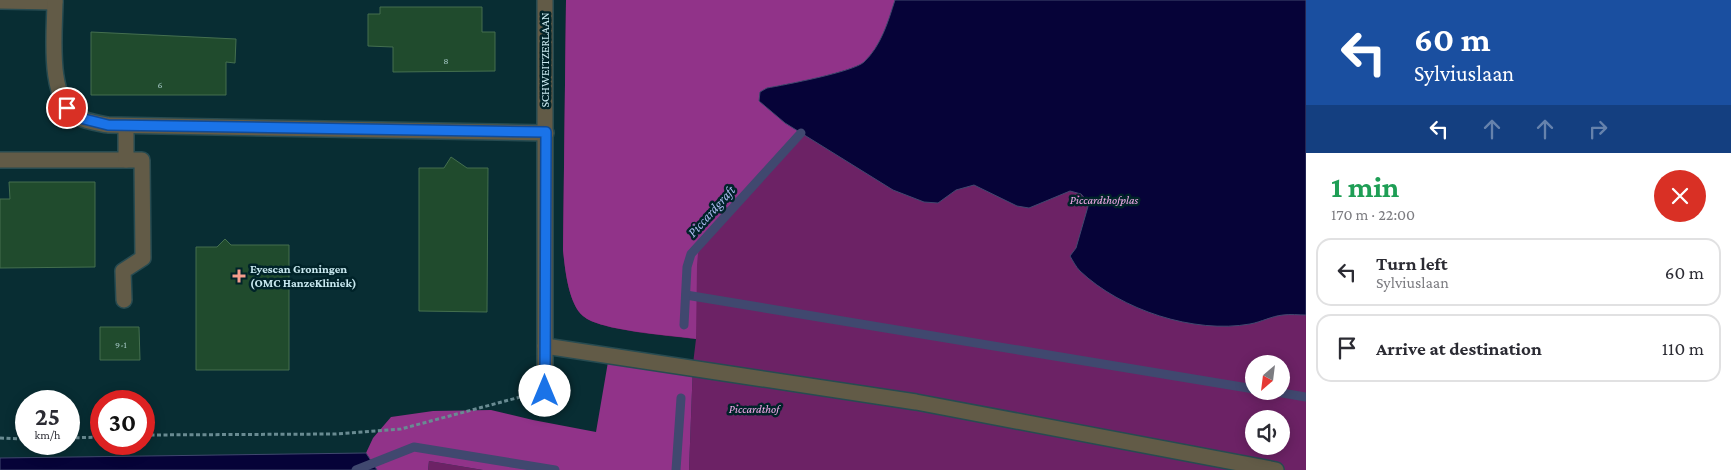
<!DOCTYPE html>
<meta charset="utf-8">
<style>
:root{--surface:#fff;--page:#f7f7f7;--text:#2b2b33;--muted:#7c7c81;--line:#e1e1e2}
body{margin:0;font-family:"Crimson Pro",serif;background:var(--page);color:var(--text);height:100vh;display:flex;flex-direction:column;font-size:19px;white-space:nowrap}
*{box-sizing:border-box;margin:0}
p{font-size:16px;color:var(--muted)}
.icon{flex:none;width:28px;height:28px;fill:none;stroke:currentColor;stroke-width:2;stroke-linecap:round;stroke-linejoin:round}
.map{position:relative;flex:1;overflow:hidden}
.drawer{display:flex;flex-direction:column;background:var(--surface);width:425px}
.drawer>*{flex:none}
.guide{background:#1a4fa0;color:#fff;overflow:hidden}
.needle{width:32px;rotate:208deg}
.tools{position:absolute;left:1245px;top:355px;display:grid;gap:10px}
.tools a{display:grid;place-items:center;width:45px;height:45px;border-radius:50%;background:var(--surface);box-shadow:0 2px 12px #0003;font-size:25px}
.speed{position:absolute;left:15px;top:390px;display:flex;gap:10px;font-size:25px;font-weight:700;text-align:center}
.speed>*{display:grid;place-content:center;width:65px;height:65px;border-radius:50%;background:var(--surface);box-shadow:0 2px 12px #0003;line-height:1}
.speed small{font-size:12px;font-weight:400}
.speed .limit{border:8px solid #d22;background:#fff;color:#111}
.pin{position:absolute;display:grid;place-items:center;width:42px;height:42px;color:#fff;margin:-21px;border:2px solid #fff;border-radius:50%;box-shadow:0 1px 5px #0007}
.me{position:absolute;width:55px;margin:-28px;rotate:0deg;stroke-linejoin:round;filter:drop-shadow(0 0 4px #0008)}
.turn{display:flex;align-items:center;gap:18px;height:105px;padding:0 25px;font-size:22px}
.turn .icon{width:65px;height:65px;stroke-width:2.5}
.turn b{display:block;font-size:35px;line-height:42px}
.lanes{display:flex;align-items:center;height:48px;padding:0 25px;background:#0003;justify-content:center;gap:25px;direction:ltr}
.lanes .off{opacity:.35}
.round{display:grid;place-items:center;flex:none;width:52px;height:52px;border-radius:26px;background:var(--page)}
.head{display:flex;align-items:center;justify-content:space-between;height:85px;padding:0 25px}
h1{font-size:30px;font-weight:700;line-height:38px;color:#1e9e55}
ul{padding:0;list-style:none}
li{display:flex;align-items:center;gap:15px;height:68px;margin:0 10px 8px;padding:0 15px;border:2px solid var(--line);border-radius:15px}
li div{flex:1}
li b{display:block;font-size:19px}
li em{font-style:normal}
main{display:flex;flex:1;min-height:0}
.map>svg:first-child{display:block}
.green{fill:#6c2265;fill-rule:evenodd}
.forest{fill:#913389}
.water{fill:#060338;stroke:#40486f}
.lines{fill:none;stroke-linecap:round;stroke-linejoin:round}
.stream{stroke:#40486f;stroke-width:9}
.building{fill:#204b2d;stroke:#446f4f}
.lane-casing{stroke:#274b51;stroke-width:18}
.street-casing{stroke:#274b51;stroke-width:18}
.path{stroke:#698b92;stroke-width:3;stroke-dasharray:4 2.5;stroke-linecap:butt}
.lane{stroke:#625b47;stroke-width:15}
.street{stroke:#625b47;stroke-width:15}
.route-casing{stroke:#114b97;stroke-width:12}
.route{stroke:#1a73e8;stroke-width:9}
.poi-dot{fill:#f49d8c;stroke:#002329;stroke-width:2}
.labels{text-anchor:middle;stroke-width:5;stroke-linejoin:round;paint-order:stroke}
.number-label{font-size:10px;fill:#9ec1be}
.street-label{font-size:12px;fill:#c8e8ef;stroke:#002329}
.park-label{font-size:12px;font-style:italic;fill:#f6aeec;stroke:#002329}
.poi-label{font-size:12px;font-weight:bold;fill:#c8e8ef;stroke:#002329;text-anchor:start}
.water-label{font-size:14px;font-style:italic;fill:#acbcf1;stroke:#002329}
</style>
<main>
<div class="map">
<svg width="1306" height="470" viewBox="0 0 1306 470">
<rect width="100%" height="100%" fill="#082d33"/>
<g class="green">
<path d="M 566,0 L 1306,0 L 1306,470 L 689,470 L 693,364 L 696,339 C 671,336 600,331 583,316 C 568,303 565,268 563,250 ZM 1254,364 L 1281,364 L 1281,391 L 1254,391 ZM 1254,419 L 1281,419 L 1281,446 L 1254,446 Z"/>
<polygon points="429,461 483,470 428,470"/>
</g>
<g class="forest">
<path d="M 566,0 L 895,0 C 889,22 881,46 864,62 C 853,72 784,85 767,88 L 803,135 L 708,235 L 698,253 L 697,265 L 696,339 C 671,335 600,331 583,316 C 568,303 565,268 563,250 Z"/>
<polygon points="609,356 693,364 689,470 483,470 429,461 428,470 377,470 366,453 373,438 391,417 433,411 491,410 533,420 596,432"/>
</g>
<g class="water">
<path d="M 895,0 L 1306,0 L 1306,315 C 1298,315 1291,314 1283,315 C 1272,316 1261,322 1250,324 C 1194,334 1121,310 1080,271 C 1076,267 1073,261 1070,256 L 1076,248 L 1089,203 L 1081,194 L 1070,191 L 1029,208 L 1017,206 L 974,185 L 956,190 L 938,203 L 924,202 L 893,190 L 785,123 L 759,101 L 760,92 L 767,88 C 784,85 853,72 864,62 C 881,46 888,22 895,0 Z"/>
<polygon points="366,453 377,470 0,470 0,458"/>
</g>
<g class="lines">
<g class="stream">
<polyline points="686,295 1254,389"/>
<polyline points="684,325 687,267 691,254 801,133"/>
<polyline points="1270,391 1306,397"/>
<polyline points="356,470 414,447 555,470"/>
<polyline points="676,470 681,398"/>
</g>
</g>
<g class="building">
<polygon points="380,7 482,7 482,32 495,32 495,71 393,72 393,47 368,46 368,14 380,14"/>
<polygon points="91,32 236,39 235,63 226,62 226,95 91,95"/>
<polygon points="451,157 467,168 488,168 487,312 419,311 419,168 444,168"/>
<polygon points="9,182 95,182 95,267 0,268 0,199 10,199"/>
<polygon points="225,239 231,245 289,245 289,370 196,370 196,247 217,247"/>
<polygon points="100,327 139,327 140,360 100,360"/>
</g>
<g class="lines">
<defs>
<g id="lane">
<polyline points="0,1 55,2"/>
<polyline points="0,160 126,160"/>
<polyline points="124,300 123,271 143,258 142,160 126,160 126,126"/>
<polyline points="545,346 916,402 1276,470"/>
</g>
<g id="street">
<path d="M 55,0 C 55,31 46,100 78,117 C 87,122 98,123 108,125 L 546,133"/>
<polyline points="545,391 545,0"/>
</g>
</defs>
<use href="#lane" class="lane-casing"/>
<use href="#street" class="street-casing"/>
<g class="path">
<polyline points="144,435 335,434 401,429 524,396"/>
<polyline points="0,438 26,439"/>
<polyline points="69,438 101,437"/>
</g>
<use href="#lane" class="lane"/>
<use href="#street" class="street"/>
</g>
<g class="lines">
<defs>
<polyline id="route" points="67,108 76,117 108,125 546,132 545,391"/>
</defs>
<use href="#route" class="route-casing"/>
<use href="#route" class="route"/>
</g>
<path class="poi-dot" d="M236.5 268.5h5v5h5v5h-5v5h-5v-5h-5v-5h5z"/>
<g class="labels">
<g class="number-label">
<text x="446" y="64">8</text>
<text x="160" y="88">6</text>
<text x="121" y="348">9-1</text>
</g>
<g class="street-label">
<text transform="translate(545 60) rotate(-90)" y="4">SCHWEITZERLAAN</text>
</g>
<g class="park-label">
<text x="1104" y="204">Piccardthofplas</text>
<text x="754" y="413">Piccardthof</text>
</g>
<g class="poi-label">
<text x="250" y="273">Eyescan Groningen<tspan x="250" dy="14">(OMC HanzeKliniek)</tspan></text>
</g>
<g class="water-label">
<text transform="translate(711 211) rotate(-48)" y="5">Piccardgraft</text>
</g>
</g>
</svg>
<div class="tools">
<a><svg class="needle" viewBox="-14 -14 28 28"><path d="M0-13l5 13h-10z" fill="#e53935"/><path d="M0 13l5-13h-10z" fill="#7c7c81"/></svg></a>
<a><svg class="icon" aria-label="sound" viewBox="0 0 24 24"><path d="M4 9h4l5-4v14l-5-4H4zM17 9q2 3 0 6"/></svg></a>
</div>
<div class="speed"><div>25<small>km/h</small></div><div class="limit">30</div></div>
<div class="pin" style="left:67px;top:108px;background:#d93025"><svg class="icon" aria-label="arrive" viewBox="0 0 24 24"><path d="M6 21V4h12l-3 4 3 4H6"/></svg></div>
<svg class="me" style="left:545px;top:391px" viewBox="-20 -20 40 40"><circle r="19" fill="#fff"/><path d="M0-13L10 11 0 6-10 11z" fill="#1a73e8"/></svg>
</div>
<section class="drawer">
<div class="guide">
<div class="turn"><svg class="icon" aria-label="left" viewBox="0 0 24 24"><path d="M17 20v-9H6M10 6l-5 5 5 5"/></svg><div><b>60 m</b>Sylviuslaan</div></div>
<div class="lanes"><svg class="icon" aria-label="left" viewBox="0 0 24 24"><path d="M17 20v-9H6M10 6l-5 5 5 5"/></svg><svg class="icon off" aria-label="ahead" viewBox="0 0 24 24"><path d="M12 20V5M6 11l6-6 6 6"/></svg><svg class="icon off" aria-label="ahead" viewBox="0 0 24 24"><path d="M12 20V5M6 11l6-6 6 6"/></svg><svg class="icon off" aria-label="right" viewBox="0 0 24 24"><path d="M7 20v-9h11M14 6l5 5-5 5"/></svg></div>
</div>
<div class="head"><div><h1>1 min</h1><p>170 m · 22:00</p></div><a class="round" style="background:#d93025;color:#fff"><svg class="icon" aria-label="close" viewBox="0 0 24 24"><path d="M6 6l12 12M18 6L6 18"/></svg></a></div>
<ul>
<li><svg class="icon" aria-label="left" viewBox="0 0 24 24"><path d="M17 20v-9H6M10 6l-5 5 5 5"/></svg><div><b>Turn left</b><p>Sylviuslaan</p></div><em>60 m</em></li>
<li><svg class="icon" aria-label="arrive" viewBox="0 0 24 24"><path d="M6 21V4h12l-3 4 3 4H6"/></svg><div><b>Arrive at destination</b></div><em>110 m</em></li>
</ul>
</section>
</main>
